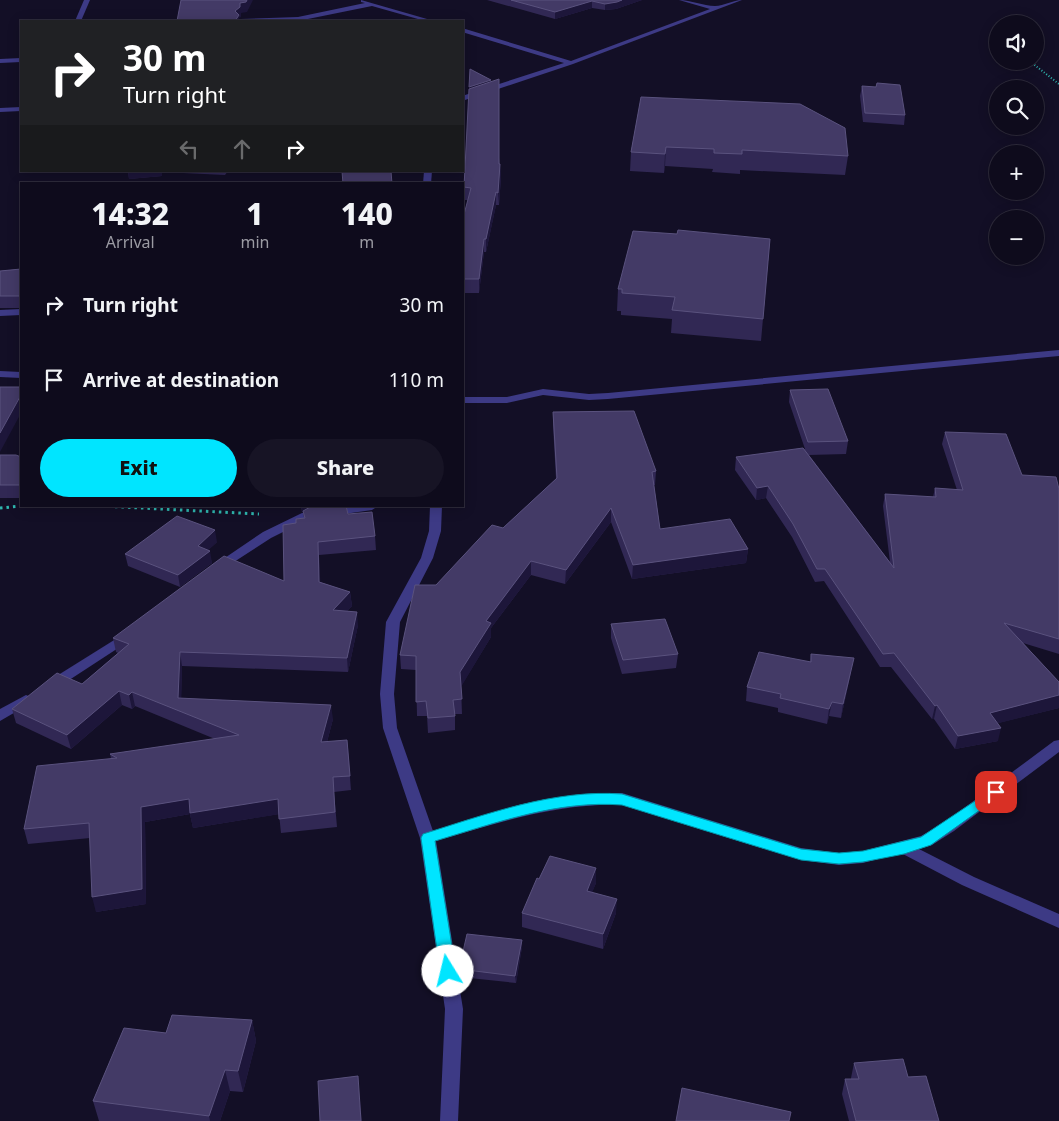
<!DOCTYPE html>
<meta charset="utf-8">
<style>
:root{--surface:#0e0b1c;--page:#171425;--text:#f1f3f6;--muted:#9b9ba3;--line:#2e2b3b;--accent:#00e5ff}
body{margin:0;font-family:"Noto Sans",sans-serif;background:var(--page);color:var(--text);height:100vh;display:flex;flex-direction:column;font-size:19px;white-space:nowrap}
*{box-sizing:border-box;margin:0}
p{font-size:16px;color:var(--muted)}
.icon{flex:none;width:28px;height:28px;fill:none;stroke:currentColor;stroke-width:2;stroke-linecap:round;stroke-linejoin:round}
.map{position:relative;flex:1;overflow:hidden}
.sheet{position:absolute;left:20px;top:182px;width:444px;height:325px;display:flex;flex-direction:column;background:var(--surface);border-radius:0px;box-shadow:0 2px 12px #0003,0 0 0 1px var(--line)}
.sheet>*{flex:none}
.hud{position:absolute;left:20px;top:20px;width:444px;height:152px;border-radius:0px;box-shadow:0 2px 12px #0003,0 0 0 1px var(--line);background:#202124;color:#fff;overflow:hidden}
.tools{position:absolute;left:989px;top:15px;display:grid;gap:10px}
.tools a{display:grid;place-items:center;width:55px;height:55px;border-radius:50%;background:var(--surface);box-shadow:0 2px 12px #0003,0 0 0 1px var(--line);font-size:25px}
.pin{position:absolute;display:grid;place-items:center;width:42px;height:42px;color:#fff;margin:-21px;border-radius:10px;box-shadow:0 2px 8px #0006}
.me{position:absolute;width:55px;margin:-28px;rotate:351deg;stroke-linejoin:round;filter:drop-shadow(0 0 4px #0008)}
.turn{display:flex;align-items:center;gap:18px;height:105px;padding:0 20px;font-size:22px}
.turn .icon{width:65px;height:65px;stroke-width:2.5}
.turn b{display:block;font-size:35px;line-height:42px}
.lanes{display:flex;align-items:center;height:48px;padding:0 20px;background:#0003;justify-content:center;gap:25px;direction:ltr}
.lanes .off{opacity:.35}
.eta{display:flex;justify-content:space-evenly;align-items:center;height:85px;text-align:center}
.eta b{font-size:30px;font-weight:800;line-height:35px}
.cta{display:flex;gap:10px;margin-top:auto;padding:10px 20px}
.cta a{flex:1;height:58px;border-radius:30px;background:var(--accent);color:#111;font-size:20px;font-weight:800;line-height:58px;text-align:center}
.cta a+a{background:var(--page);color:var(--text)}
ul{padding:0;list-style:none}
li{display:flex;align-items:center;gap:15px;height:75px;padding:0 20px}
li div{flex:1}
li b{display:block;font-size:19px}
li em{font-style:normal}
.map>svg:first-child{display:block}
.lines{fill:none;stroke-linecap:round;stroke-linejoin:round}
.path-far1{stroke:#2fb8b0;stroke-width:2;stroke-dasharray:1 2;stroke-linecap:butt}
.path{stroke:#2fb8b0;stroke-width:3;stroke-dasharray:2.5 4;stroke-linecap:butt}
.service{fill:#3d3a85;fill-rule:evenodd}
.minor{fill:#3d3a85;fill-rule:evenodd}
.wall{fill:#312854}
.shaded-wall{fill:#1d163a}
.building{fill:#433a66;stroke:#5a527e}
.route{fill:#00e5ff;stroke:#0095a6}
</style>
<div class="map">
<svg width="1059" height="1121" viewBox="0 0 1059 1121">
<rect width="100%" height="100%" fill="#130f26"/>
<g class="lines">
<polyline class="path-far1" points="1032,63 1059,84"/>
<g class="path">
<polyline points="102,506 259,514"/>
<polyline points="0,508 21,506"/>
</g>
<polygon class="service" points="21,309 21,315 0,316 0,310"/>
<g class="minor">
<polygon points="84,0 90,0 81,21 75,21"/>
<polygon points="361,0 434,21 425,21 372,6 298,21 238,21 241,19 298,17 365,3 361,2"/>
<path d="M 679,0 C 691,0 703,6 715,6 C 724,6 733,0 742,0 L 573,64 L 462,101 L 462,96 L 564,63 L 462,32 L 462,28 L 571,61 L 710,9 Z"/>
<polygon points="21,58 21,62 0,63 0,59"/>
<polygon points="21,107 21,111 0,112 0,108"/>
<polygon points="424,171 432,171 431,184 423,184"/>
<polygon points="1059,350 1059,356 608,399 589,400 543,395 507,403 462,403 462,397 507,397 543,389 589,394 608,393"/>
<polygon points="0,371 21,372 21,378 0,377"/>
<polygon points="347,506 378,506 372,510 309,519 271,538 220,571 212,571 210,568 263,532 302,513"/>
<path d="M 430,506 L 442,506 L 441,531 L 433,558 L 400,622 L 394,694 L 397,728 L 433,831 C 496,812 556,792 622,793 L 801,848 L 839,853 L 863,851 L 921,836 L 944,823 L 1054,741 L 1059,740 L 1059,752 L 954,831 L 932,845 L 919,849 L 974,877 L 1059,914 L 1059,928 L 962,885 L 901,853 L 863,863 L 839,865 L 801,860 L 622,805 C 557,803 498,823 436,841 L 463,1009 L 458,1121 L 440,1121 L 445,1009 L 420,838 L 383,728 L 380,694 L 386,622 L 421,558 L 429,531 Z"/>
<polygon points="127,632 132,633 134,636 132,639 57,688 47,688 45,685 47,682"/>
<polygon points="26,695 31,697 33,700 31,703 0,721 0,709"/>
</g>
</g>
<g class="wall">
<polygon points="487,0 642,0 616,9 605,10 592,8 555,19"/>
<polygon points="491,80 501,177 499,205 496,205 486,252 484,252 479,293 462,293 462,222 468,200 465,200 464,187"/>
<polygon points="862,86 905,115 904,125 863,122 860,96"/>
<polygon points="641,97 848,156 845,175 740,170 740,174 712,172 713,169 665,166 664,173 630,171 631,152"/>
<polygon points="128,171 228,171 225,175 162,172 162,176 129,179"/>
<polygon points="677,234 770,239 761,341 671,333 672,319 621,315 621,311 617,311 618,289"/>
<polygon points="21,269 21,308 0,308 0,271"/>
<polygon points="790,390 848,441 846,454 809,455 890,562 883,506 885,494 933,497 935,488 957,490 942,444 945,432 1022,475 1059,489 1059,654 1023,643 1059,682 1059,708 998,723 998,741 955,749 934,719 932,719 891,667 880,667 824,581 815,582 792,537 766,498 756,500 735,470 736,457 805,449 789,402"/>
<polygon points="553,412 656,471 655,485 654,485 660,529 748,549 746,563 632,579 611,522 565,584 531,575 491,628 491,637 461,686 462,714 455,714 455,730 428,733 427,716 417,716 416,670 401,669 400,655 436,585 503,528 556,479 553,425"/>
<polygon points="0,455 21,457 21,498 0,498"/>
<polygon points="301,506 346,506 348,514 375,536 376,550 319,555 320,582 350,592 352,606 347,611 358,625 348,672 182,666 181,698 333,719 327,742 347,740 351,790 334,792 337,827 281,833 279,814 193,828 190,814 145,822 146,904 96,912 90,838 28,844 24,829 111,758 110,754 215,739 135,706 132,709 122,705 71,749 16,723 12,709 82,684 118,653 116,652 113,638 284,581 296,523 304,518 303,512 302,512"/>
<polygon points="217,542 208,550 212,563 180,587 128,566 125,554"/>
<polygon points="611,624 678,654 676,668 622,674 611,638"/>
<polygon points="811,654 851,672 841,718 829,716 827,724 778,712 778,708 746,701 747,687 810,662"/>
<polygon points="596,868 596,883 592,892 616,913 603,949 522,927 522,913 539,879"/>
<polygon points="522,940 522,947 516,983 460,977 459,969"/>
<polygon points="252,1020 256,1041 243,1092 230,1091 220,1121 99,1121 93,1101 166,1033"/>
<polygon points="854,1063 908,1077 939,1121 849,1121 842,1094 845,1079 851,1079 851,1078"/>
</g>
<g class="shaded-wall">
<polygon points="247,0 253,0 247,12 241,13 241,17 239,18 240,21 235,21 235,11 240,3"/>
<polygon points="622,0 642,0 616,9 605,10 605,4"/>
<polygon points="592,1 592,8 555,19 555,12"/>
<polygon points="491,80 491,84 470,92 469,87"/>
<polygon points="666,147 665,166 664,173 665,154"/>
<polygon points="500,164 501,177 499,205 498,193"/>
<polygon points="128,171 162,171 162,176 129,179"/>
<polygon points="496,192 496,205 486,252 486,239"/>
<polygon points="484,239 484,252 479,293 479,279"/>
<polygon points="21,395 21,413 0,452 0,433"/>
<polygon points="768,486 766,498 756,500 757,488"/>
<polygon points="301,506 333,506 302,512"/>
<polygon points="611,508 611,522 565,584 566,570"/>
<polygon points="215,530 217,542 200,558 198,546"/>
<polygon points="318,542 319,555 321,596 319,582"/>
<polygon points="748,549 746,563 632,579 633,565"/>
<polygon points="210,551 212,563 180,587 178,575"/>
<polygon points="531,561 531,575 491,628 491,637 461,687 460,672 486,621"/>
<polygon points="350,592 352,606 335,624 333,610"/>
<polygon points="357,612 358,625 348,672 347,658"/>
<polygon points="180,652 182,666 181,712 178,698"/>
<polygon points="854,658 851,672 841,718 843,704"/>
<polygon points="119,691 122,705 71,749 67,735"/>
<polygon points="132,692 135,706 132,709 129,695"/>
<polygon points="1059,695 1059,708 987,726 990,713"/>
<polygon points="832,702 829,716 827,724 829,709"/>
<polygon points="331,705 333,719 323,757 321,742"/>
<polygon points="937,705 934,719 932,719 935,706"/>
<polygon points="1001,728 998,741 955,749 958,736"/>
<polygon points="347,740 349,755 351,790 350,776"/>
<polygon points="189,799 278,799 280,814 193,828 190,814 145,822 146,904 96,912 92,897 141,807"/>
<polygon points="596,868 596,883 587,905 587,891"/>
<polygon points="617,899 616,913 603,949 603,934"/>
<polygon points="522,940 522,947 516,983 515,976"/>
<polygon points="252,1020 256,1041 243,1092 238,1071"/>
<polygon points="225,1070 230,1091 220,1121 210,1121 209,1116"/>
<polygon points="358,1076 359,1090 362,1121 361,1121"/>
</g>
<g class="building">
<polygon points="181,0 247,0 246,2 240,3 240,7 235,11 239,15 235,21 177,21"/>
<polygon points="511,0 622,0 617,2 605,4 592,1 555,12"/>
<polygon points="470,69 491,80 469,87"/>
<polygon points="499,79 499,164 500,164 498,193 496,192 486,239 484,239 479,279 462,279 462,222 471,188 464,187 469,89"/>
<polygon points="877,83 900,85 905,115 865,113 862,86 876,87"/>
<polygon points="641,97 800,104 845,128 848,156 742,150 742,154 714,153 714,149 666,147 665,154 631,152"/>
<polygon points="342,171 391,171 392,184 343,184"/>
<polygon points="678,230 770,239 763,319 672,310 675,297 622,293 622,289 618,289 633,231 677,234"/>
<polygon points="21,269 21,296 0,296 0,271"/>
<polygon points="0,387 21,387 21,395 0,433"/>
<polygon points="828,389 848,441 808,442 790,390"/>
<polygon points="634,411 656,471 652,472 660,529 730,519 748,549 633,565 611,508 566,570 531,561 486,621 491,623 460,672 462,699 453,700 455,716 428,718 426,701 416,702 416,656 400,655 415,585 436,585 492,525 503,528 557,478 553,412"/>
<polygon points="945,432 1006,434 1022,475 1056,477 1059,489 1059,639 1004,623 1059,682 1059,695 990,713 1001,728 958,736 937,705 935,706 894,653 883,654 825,569 817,569 793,524 768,486 757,488 736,457 803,448 894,568 885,494 936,497 935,488 963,490"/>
<polygon points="0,455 16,455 21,457 21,485 0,485"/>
<polygon points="312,506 346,506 348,514 372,512 375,536 318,542 319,582 350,592 333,610 357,612 347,658 180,652 178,698 331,705 321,742 347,740 350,776 333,777 335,812 279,819 278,799 190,813 189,799 141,807 142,889 92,897 89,823 24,829 37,766 117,758 110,754 239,735 132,692 129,695 119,691 67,735 12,709 57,673 82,684 129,644 113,638 224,556 284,581 283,525 296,523 296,519 305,518 303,511"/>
<polygon points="177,516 215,530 198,546 210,551 178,575 125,554"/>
<polygon points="665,619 678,654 623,660 611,624"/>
<polygon points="759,652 811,662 811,654 854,658 843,704 832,702 829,709 780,698 781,694 747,687"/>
<polygon points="550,856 596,868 587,891 617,899 603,934 522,913 537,878 539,879"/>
<polygon points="467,934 522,940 515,976 459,969"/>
<polygon points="172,1015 252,1020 238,1071 225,1070 209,1116 93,1101 124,1028 166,1033"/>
<polygon points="903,1059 908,1077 926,1076 939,1121 856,1121 845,1079 859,1079 854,1063"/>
<polygon points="358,1076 361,1121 320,1121 318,1081"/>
<polygon points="682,1088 791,1112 789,1121 676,1121"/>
</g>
<path class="route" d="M 996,787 L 1003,792 L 1001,795 L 931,845 L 904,854 L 863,862 L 839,864 L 801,860 L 622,805 C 558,800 496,823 435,841 L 456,971 L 453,976 L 448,978 L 442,976 L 440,971 L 421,838 L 423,834 C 487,814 555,789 622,794 L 801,849 L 839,853 L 863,851 L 921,837 Z"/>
</svg>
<div class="tools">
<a><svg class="icon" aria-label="sound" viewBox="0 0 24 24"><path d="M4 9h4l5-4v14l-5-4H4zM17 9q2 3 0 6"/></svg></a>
<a><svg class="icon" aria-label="search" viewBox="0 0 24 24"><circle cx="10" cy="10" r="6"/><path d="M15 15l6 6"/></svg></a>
<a>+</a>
<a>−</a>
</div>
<div class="pin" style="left:996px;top:792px;background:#d93025"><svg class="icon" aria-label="arrive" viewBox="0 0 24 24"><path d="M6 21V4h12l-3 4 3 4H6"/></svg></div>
<svg class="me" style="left:448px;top:971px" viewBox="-20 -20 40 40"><circle r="19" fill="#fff"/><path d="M0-13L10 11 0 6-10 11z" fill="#00e5ff"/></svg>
<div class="hud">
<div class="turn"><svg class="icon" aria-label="right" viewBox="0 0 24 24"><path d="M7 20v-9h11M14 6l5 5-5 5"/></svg><div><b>30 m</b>Turn right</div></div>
<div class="lanes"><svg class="icon off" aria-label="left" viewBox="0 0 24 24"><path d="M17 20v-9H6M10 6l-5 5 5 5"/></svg><svg class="icon off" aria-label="ahead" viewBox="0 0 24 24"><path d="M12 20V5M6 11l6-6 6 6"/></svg><svg class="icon" aria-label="right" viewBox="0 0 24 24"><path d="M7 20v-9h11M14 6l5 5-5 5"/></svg></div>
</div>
<section class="sheet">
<div class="eta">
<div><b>14:32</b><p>Arrival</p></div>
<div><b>1</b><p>min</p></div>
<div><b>140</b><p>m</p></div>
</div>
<ul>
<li><svg class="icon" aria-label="right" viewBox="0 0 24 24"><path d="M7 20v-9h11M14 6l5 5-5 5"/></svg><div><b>Turn right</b></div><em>30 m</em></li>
<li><svg class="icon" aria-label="arrive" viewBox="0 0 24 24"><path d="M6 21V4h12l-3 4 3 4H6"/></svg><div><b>Arrive at destination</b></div><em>110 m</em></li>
</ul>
<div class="cta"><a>Exit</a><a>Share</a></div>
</section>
</div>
